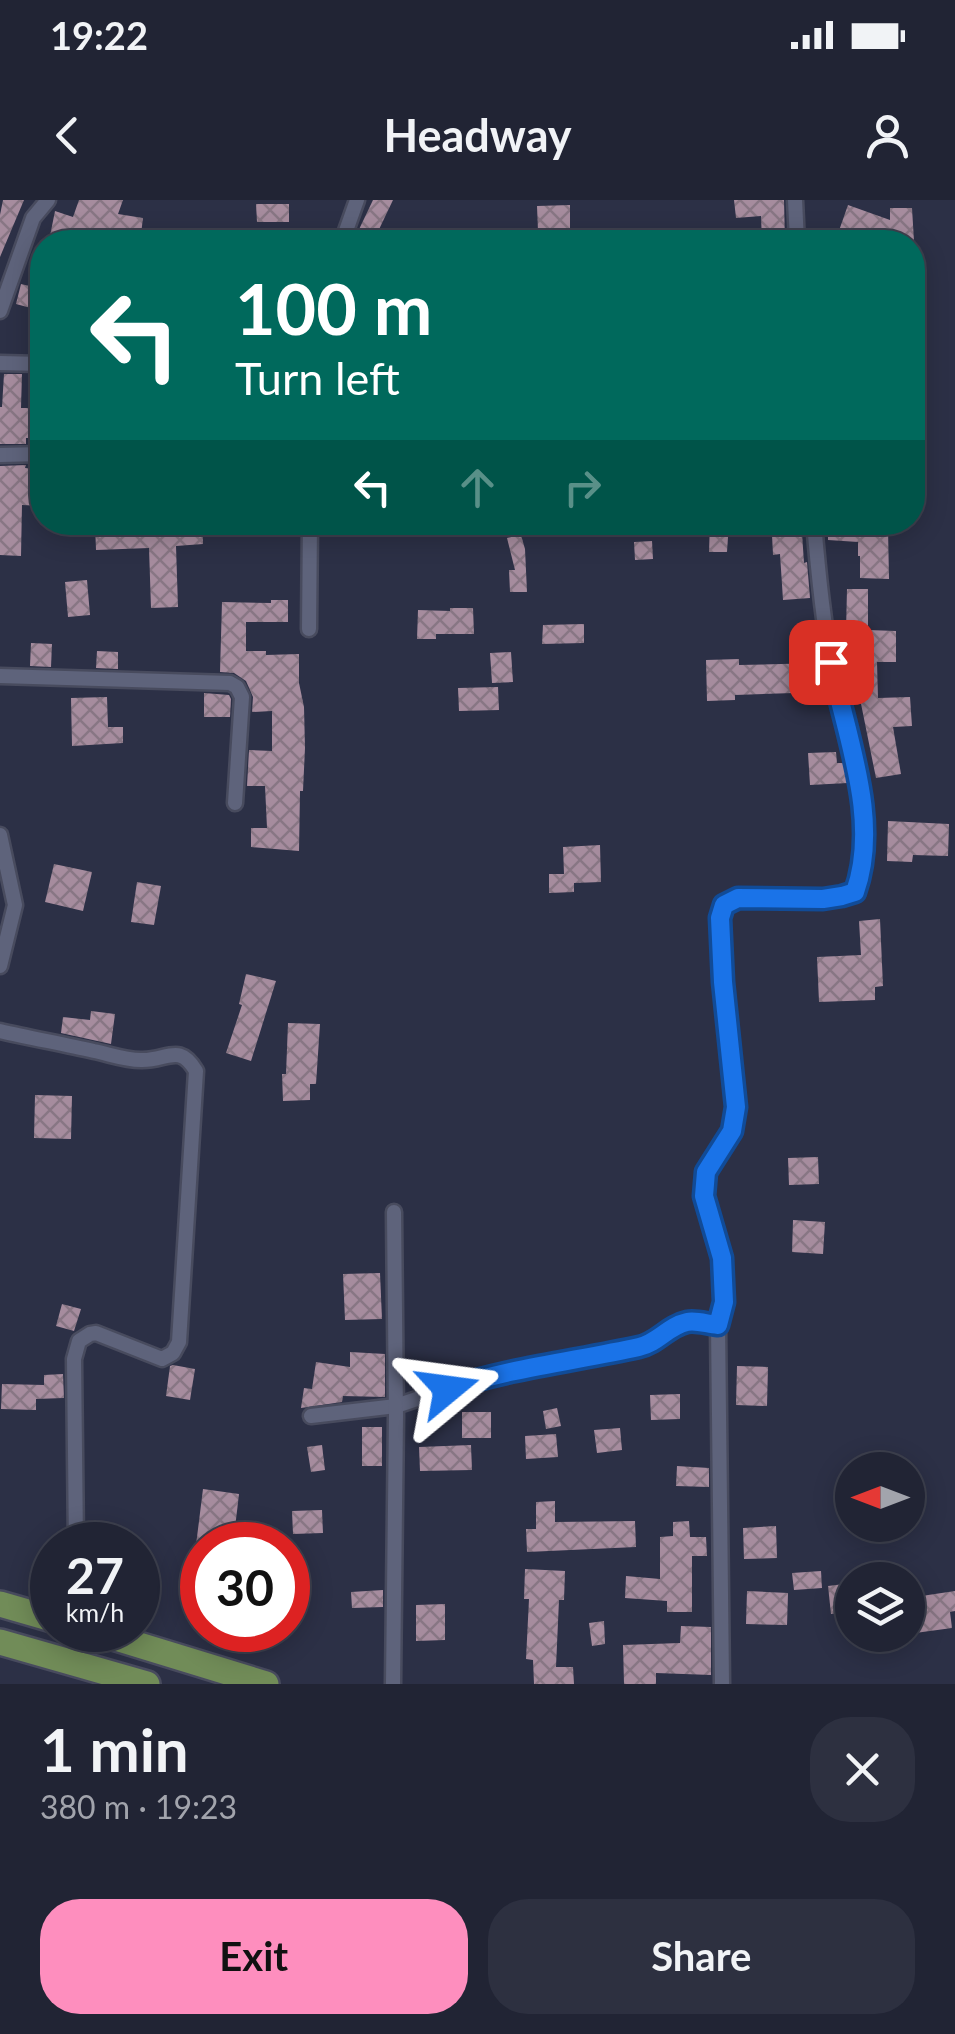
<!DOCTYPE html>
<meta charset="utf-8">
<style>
:root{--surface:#212434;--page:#2d3040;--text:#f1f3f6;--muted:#a2a4ac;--line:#3e414f;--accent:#fe8ebe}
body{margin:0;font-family:Lato,sans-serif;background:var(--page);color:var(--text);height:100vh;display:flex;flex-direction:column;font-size:38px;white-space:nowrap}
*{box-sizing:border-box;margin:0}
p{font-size:32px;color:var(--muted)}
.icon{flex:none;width:55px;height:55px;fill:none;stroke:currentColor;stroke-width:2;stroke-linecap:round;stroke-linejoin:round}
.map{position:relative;height:1484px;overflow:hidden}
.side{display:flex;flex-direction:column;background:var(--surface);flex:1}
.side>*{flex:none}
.top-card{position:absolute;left:30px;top:30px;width:895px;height:305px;border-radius:40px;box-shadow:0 5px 25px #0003,0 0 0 2px var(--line);background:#00695c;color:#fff;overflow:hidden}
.needle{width:65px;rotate:270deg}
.tools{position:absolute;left:835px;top:1252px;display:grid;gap:20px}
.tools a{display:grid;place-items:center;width:90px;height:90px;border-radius:50%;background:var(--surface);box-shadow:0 5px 25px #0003,0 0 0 2px var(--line);font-size:50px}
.speed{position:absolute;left:30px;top:1322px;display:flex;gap:20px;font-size:50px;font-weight:700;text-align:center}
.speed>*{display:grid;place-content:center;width:130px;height:130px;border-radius:50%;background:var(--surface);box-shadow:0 5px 25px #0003,0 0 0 2px var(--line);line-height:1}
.speed small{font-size:25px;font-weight:400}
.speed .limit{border:15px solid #d22;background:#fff;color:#111}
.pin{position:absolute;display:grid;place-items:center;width:85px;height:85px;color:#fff;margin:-42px;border-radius:20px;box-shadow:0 5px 15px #0006}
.me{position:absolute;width:110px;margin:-55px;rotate:74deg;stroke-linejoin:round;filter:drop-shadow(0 0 8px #0008)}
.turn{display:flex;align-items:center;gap:35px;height:210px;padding:0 40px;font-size:45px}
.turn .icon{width:130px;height:130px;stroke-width:2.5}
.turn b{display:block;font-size:70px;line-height:85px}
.lanes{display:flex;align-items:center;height:95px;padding:0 40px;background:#0003;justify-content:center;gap:50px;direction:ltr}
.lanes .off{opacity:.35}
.round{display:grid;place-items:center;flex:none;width:105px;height:105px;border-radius:40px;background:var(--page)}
.summary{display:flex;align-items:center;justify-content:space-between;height:170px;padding:0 40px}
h1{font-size:60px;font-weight:700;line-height:75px}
.action{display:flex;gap:20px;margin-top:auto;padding:20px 40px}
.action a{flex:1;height:115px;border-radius:40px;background:var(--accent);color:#111;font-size:40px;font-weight:700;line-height:115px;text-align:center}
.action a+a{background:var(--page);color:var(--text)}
.status{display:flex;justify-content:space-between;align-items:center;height:70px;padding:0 50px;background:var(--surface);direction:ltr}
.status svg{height:28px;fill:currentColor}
header{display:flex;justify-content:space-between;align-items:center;height:130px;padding:0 40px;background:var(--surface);font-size:45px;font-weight:700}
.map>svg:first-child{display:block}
.building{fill:url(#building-cross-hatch)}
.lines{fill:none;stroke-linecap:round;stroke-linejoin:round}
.minor-casing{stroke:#484b5e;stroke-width:19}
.trunk-casing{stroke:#484b5e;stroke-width:30}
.minor{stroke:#5e637b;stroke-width:14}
.trunk{stroke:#718c58;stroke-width:25}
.route-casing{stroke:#114b97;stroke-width:25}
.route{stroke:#1a73e8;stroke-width:18}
</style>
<div class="status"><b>19:22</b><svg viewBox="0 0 49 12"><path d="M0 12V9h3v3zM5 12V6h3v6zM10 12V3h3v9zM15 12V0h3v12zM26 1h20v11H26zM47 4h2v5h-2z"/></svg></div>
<header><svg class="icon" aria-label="back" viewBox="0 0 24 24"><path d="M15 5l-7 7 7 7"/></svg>Headway<svg class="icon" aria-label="person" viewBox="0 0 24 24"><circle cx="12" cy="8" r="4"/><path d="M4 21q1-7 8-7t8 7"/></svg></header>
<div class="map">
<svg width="955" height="1484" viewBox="0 0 955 1484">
<defs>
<pattern id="building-cross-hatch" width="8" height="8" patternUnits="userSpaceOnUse" patternTransform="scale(2.5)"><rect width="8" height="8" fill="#a68c9e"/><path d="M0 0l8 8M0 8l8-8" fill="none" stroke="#887684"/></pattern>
</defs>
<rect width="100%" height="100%" fill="#2c3046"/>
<g class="building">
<polygon points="3,0 24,0 0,57 0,15"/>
<polygon points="79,0 123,0 118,14 143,18 140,42 69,42 50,36 55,11 73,17"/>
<polygon points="373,0 393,0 373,42 353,42"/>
<polygon points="734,0 784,0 785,42 762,42 761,16 736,18"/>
<polygon points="256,4 289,4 289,22 257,22"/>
<polygon points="570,5 570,30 538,31 537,6"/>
<polygon points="848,5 890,20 890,8 912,8 914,41 890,42 856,30 853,42 835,42"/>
<polygon points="21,84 42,89 42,111 16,104"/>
<polygon points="4,174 22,174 21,208 35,208 35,238 26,238 26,244 0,244 0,207 2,207"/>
<polygon points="26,265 25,268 42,269 42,306 22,305 21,356 0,355 0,266"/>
<polygon points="202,322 203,344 176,346 178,407 151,408 149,348 96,350 95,324"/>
<polygon points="710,322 729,322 727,352 709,352"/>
<polygon points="837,322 855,322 855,329 888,328 889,379 860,378 860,356 858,356 858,342 828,340 828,331 837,330"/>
<polygon points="802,333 804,363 807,362 810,398 783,400 780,354 773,355 772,335"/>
<polygon points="521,335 525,349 527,392 510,392 509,370 515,370 507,338"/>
<polygon points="652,341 653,359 635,360 634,342"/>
<polygon points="87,380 90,415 68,417 65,382"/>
<polygon points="847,389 868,389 868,430 896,431 896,462 877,462 878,498 910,497 912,526 893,527 901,574 876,578 856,479 856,462 852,462 853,431 846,431"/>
<polygon points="271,400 288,400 288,422 246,422 246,451 266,451 266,455 299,454 299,483 304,507 305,548 303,591 300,591 299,651 251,647 251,628 267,628 265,586 247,586 249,550 272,551 272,511 252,512 253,497 246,481 234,473 220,472 222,402 271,403"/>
<polygon points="450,408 473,408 474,434 436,434 436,439 417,439 418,410 450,411"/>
<polygon points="584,424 584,443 542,444 543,425"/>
<polygon points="31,443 52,444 51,467 30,466"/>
<polygon points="97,451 118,452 118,469 96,468"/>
<polygon points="511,452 513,482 492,483 490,453"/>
<polygon points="739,459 739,465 820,463 826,492 735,495 735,500 707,501 706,460"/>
<polygon points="498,487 499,510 459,511 458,488"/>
<polygon points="204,493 229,495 231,499 230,517 204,517"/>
<polygon points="107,497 108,527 123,527 123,543 72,546 71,498"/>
<polygon points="836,552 837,563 844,563 848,583 810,585 808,553"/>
<polygon points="888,621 949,624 948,656 913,655 912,662 887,661"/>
<polygon points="600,645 601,682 574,683 574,692 549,693 549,674 564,674 563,647"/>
<polygon points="54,664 92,672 83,711 45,702"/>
<polygon points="137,682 161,686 154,725 131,722"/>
<polygon points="880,719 883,786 875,787 875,800 819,802 817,757 861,755 859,721"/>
<polygon points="246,774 276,781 251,861 226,853 242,805 239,804"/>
<polygon points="91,811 115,814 111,844 61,833 63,817 90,820"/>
<polygon points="288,823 320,824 316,884 310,884 310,900 283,901 282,874 286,874"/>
<polygon points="35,895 72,896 71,939 34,938"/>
<polygon points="818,957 819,984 789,985 788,958"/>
<polygon points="793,1020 825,1022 823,1054 792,1052"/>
<polygon points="380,1073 382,1119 345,1120 343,1074"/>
<polygon points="62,1104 81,1109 74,1131 56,1126"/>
<polygon points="350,1152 385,1154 385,1197 343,1196 342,1202 301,1208 304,1188 312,1189 316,1162 350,1167"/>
<polygon points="173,1165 195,1169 190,1200 166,1196 170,1166"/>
<polygon points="737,1166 768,1167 767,1206 736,1205"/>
<polygon points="63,1174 64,1198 36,1199 36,1210 1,1209 2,1184 44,1185 44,1175"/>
<polygon points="680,1194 680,1219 651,1220 650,1195"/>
<polygon points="557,1208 561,1226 546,1229 543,1211"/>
<rect x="462" y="1212" width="29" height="26"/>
<rect x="362" y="1227" width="20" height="39"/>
<polygon points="620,1228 622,1250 597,1253 594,1230"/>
<polygon points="556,1234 558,1257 526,1259 525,1236"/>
<polygon points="322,1245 325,1270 311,1272 307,1247"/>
<polygon points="471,1245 472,1270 420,1271 419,1247"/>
<polygon points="677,1266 709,1268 709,1287 676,1286"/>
<polygon points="203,1289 239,1294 233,1345 196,1345"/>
<polygon points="555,1301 555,1322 635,1321 636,1347 527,1352 526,1329 536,1329 536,1302"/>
<polygon points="322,1310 323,1333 293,1334 292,1311"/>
<polygon points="689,1321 690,1337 706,1337 707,1356 692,1356 692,1412 667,1412 667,1401 625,1398 626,1376 660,1379 660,1337 673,1336 673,1322"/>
<polygon points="776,1326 777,1358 744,1359 743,1328"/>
<polygon points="525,1369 565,1371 564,1400 559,1400 556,1467 573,1467 574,1484 534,1484 533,1460 526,1459 529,1399 524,1399"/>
<polygon points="821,1371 822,1388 794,1390 792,1373"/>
<polygon points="852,1383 852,1412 831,1414 828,1386"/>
<polygon points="383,1390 383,1407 352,1408 351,1392"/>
<polygon points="747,1391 788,1393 787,1425 746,1424"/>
<polygon points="955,1391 955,1411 950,1412 952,1428 908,1434 908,1398"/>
<polygon points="445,1404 445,1440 416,1441 416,1405"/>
<polygon points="604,1421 605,1444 592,1446 589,1423"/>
<polygon points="681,1426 711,1427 711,1475 656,1473 656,1484 624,1484 623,1445 680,1443"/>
</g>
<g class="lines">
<defs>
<g id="minor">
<polyline points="795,0 797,42"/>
<polyline points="342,42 357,0"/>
<polyline points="0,111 33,18 48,0"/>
<polyline points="0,163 42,164"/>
<polyline points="0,255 42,254"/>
<polyline points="309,429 310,322"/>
<polyline points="0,476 230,483 237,487 242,497 235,603"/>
<polyline points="0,635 15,705 0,766"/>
<path d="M 0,831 C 31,838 63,844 94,851 C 109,854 125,860 141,860 C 167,861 179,842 196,871 L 179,1142 L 173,1153 L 162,1159 L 96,1133 L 90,1134 L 79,1141 L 74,1159 L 76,1345"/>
<path d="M 311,1216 L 396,1206 L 473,1180 L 644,1146 C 660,1139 673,1122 691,1121 C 699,1121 709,1124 718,1125"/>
<polyline points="393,1484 396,1216 394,1012"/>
<path d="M 722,1484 L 718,1125 L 725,1102 L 722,1058 L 704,996 L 705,972 L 732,931 L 736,907 L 723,782 L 720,718 L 724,705 L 738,698 L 823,699 L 842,696 L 855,691 C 881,619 846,541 832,470 C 823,421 818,372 814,322"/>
</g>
<g id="trunk">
<polyline points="0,1404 52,1419"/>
<polyline points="90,1430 266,1484"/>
<polyline points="0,1442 147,1484"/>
</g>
</defs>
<use href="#minor" class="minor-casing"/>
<use href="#trunk" class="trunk-casing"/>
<use href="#minor" class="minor"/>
<use href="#trunk" class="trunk"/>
</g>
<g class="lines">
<defs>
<path id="route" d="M 448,1189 C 510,1168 575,1161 639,1147 C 658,1143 668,1126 687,1122 C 696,1120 707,1124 718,1125 L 724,1102 L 722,1058 L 704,996 L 706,972 L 732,931 L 736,907 L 723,782 L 720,718 L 724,705 L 738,698 L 823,699 L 842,696 L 855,692 C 881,619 845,534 831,462"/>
</defs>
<use href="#route" class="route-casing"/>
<use href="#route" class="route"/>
</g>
</svg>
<div class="tools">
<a><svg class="needle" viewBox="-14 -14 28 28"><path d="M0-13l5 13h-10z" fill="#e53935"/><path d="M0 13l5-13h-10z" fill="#a2a4ac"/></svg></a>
<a><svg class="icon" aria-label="layers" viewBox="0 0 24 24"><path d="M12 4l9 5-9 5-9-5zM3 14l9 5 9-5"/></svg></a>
</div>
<div class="speed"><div>27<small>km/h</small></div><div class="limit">30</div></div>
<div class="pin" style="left:831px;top:462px;background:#d93025"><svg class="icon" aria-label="arrive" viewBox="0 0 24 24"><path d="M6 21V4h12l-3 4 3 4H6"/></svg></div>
<svg class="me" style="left:448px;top:1189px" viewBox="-20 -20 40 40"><path d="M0-17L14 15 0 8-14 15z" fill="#1a73e8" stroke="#fff" stroke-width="4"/></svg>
<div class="top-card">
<div class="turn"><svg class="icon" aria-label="left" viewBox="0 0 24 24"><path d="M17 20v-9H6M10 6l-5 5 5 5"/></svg><div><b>100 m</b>Turn left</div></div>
<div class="lanes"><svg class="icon" aria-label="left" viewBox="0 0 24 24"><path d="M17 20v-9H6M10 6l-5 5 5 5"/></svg><svg class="icon off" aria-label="ahead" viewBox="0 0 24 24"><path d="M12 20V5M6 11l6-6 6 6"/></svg><svg class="icon off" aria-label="right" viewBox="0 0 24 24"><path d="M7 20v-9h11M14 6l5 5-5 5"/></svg></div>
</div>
</div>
<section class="side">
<div class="summary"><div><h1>1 min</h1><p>380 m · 19:23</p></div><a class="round"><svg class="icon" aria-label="close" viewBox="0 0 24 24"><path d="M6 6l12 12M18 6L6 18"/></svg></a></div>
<div class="action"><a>Exit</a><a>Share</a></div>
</section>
